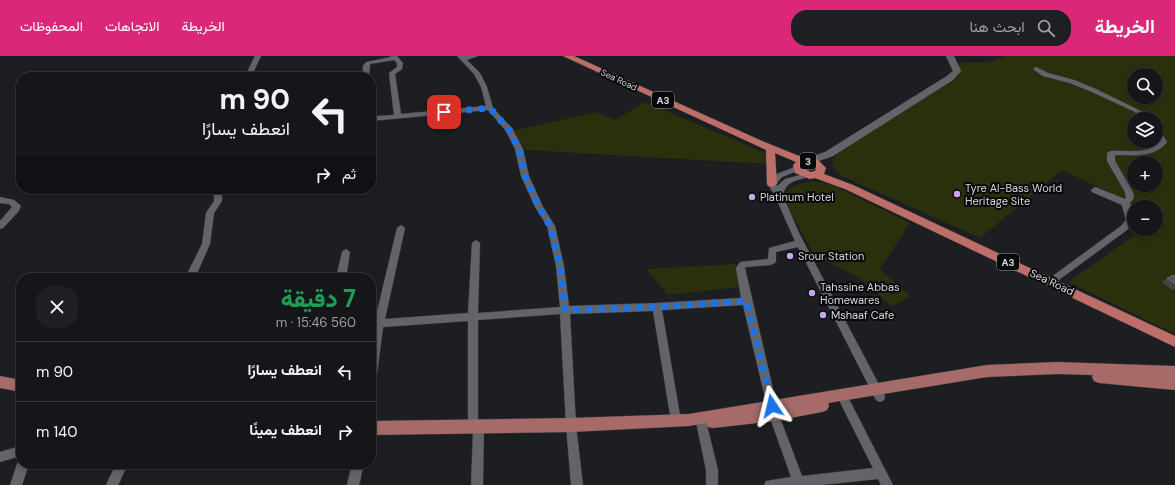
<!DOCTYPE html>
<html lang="ar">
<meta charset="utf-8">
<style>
:root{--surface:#15161a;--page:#1e1f23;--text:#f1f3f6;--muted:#9d9fa2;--line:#343539;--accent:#db2777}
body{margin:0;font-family:"DM Sans",Vazirmatn,sans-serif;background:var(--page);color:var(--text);direction:rtl;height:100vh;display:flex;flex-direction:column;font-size:15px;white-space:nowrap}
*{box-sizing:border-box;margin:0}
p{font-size:13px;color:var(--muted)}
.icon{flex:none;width:22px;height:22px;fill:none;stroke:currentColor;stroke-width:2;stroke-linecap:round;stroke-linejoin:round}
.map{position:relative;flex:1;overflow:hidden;direction:ltr}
.panel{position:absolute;left:16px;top:217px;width:360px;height:196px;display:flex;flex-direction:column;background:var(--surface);border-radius:16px;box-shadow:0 2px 6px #0003,0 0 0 1px var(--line);direction:rtl}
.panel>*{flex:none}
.guide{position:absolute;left:16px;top:16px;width:360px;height:122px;border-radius:16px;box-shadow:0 2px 6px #0003,0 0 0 1px var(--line);direction:rtl;background:#15161a;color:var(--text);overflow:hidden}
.fabs{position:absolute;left:1127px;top:12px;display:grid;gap:8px}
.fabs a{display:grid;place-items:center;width:36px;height:36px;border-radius:50%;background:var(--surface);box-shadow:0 2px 6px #0003,0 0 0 1px var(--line);font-size:20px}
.pin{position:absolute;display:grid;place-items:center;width:34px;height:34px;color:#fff;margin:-17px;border-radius:8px;box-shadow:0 2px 6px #0006}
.me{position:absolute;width:44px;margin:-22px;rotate:350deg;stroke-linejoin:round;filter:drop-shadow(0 0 3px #0008)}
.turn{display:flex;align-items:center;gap:14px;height:84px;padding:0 20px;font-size:18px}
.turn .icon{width:52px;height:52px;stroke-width:2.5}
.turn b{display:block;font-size:28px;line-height:34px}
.then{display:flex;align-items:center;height:38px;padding:0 20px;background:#0003;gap:8px;font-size:15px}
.round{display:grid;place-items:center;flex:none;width:42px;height:42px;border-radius:16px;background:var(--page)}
.head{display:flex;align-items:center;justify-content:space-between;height:68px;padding:0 20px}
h1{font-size:24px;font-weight:800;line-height:30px;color:#1e9e55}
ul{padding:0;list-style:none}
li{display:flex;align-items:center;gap:12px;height:60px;padding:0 20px;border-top:1px solid var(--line)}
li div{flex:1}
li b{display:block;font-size:15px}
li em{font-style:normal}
header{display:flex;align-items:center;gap:24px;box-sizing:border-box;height:56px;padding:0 20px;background:var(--accent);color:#fff}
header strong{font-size:19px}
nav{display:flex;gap:22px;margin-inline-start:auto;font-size:14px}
.search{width:280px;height:36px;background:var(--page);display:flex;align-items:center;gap:10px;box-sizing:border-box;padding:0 14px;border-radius:16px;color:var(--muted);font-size:15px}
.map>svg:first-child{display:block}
.green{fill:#2a2f0c;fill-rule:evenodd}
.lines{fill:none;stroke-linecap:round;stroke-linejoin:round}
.minor-casing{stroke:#393a3e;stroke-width:1}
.secondary-casing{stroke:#393a3e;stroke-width:1}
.primary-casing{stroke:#393a3e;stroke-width:1}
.trunk-casing{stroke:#393a3e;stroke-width:1}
.minor{fill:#62646a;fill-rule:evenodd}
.secondary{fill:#62646a;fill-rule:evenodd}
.primary{fill:#a66b69;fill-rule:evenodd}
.trunk{fill:#bd6e69;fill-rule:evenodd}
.wall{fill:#424449}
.building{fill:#525459;stroke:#67696d}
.route{stroke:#1a73e8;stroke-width:7;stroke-dasharray:0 12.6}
.poi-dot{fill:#c8a5ef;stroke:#07080a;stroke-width:1.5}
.labels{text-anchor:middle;stroke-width:4;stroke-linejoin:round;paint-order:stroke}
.far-street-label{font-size:9px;fill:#d7d8db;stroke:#07080a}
.shield{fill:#07080a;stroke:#999a9c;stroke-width:1}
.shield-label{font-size:10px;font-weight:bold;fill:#d7d8db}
.poi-label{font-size:11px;fill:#d7d8db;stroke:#07080a;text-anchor:start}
.street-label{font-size:11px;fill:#d7d8db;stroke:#07080a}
</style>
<header>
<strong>الخريطة</strong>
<div class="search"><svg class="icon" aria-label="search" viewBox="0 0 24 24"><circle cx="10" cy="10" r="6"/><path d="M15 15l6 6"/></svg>ابحث هنا</div>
<nav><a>الخريطة</a><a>الاتجاهات</a><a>المحفوظات</a></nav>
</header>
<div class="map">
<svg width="1175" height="429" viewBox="0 0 1175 429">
<rect width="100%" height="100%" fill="#1c1e22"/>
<g class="green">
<path d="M 1005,0 L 1175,0 L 1175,278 L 1068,226 L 1141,175 L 1141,173 L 1156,173 L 1156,151 L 1134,151 L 1132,147 L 1062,114 L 980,182 L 842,120 L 833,112 L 832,104 L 840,96 L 956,22 L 961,15 L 957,7 L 989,6 ZM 1134,19 L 1156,19 L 1156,41 L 1134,41 ZM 1134,63 L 1156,63 L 1156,85 L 1134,85 ZM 1134,107 L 1156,107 L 1156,129 L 1134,129 Z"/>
<polygon points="645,46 768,98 770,108 526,94 512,75 596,56 615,64"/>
<path d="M 810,126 L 822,126 L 835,130 L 910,167 L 880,213 L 910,240 L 892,250 L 858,221 L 814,199 L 784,144 C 786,131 798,127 810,126 Z"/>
<polygon points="736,208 741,231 668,239 646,213"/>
</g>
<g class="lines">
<defs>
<g id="minor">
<polygon points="255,0 261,0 251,21 245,21"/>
<path d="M 390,0 L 397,0 L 403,7 L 402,13 L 395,18 L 401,58 L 486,50 L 481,31 L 474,18 L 457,0 L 478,0 L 467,4 L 480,17 L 487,31 L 493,52 L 512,72 L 523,93 L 529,120 L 543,151 L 555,170 L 564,210 L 569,250 L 657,247 L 741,242 L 736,212 L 740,206 L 768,203 L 769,192 L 795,185 L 775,140 L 768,128 L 777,118 L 797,110 L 801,112 L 800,114 L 782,121 L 776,128 L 777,130 L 785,123 L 807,117 L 810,117 L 811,119 L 810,121 C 797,124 785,125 783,140 L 799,177 L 884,338 L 885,341 L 884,344 L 880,346 L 876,344 L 798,191 L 776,196 L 776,205 L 775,207 L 770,209 L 746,211 L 745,212 L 777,350 L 776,353 L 772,355 L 768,353 L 767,350 L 743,249 L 662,254 L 681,365 L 680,368 L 676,370 L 672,368 L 671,365 L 653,255 L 570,258 L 576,369 L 583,429 L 571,429 L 566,369 L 560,258 L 478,264 L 478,365 L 483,367 L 484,370 L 483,429 L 471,429 L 473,376 L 469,374 L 468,371 L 468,265 L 383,271 L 376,326 L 375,329 L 371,330 L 371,290 L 374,272 L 371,272 L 371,264 L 375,264 L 397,172 L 401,169 L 405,172 L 385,263 L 468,257 L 472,187 L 476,184 L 480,187 L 478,257 L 560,251 L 556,210 L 547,170 L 535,151 L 521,120 L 515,93 L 506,75 L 488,54 L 371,65 L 371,44 L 374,46 L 377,60 L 394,59 L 389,17 L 397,11 L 397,7 L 394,4 L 370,8 L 369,21 L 363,21 L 363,10 L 366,6 L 391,1 Z"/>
<polygon points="1036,11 1048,17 1074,24 1096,33 1145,57 1153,63 1145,63 1133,55 1092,36 1070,27 1043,20 1034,14 1034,12"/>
<path d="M 1156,73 L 1159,73 L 1167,86 C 1155,102 1133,99 1115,99 L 1115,105 L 1133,136 L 1134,142 L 1130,147 C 1134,162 1136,162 1127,174 L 1060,223 L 1056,229 L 1050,229 L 1048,227 L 1054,219 L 1121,170 L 1126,164 L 1122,149 L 1092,136 L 1091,134 L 1095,131 L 1125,143 L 1126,142 L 1125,136 L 1107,105 L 1107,97 L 1111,95 C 1125,94 1149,99 1159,86 L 1156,81 Z"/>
<polygon points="214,133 222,133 222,145 214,157 210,188 195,222 185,222 202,188 206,157 214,145"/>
<polygon points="0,141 14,144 21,150 18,156 3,172 0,173 0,165 12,151 9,148 0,147"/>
<polygon points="346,193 350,196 346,222 336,222 342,196"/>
<polygon points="845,341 849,343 893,429 881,429 878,423 821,429 764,429 766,425 791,421 769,359 770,356 774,354 778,356 779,359 802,420 873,412 840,346 841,343"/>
<polygon points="700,356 704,358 705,361 718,414 718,429 706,429 706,414 695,361 696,358"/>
<polygon points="21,390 21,400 0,406 0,396"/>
<polygon points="21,403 21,408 29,408 22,429 10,429 17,408"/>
<polygon points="116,408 128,408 118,429 106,429"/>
<polygon points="352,408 364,408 359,429 347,429"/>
</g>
<polygon id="secondary" points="946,0 954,0 961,15 953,24 833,100 813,107 805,107 804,105 805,103 825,96 947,20 953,15"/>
<g id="primary">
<polygon points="1057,306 1175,310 1175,322 1169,322 1175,322 1175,334 1099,327 1094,325 1092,321 1093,319 1057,318 987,321 828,347 829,350 827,354 822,356 774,365 713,372 708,371 706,367 689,370 571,376 371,379 371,365 571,362 689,358 987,309"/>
<polygon points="0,320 21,324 21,336 0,332"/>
</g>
<path id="trunk" d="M 563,0 L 574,0 L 762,85 L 804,102 L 818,104 L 826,112 L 824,118 L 853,129 L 1175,280 L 1175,291 L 845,133 L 815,122 L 810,123 L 795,117 L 793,109 L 796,106 L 775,97 L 777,128 L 772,131 L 768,130 L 767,128 L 766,94 ZM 807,108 L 811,109 L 816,113 L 815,115 L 811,116 L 804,113 L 803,110 Z"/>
</defs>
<use href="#minor" class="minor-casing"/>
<use href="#secondary" class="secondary-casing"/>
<use href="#primary" class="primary-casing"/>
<use href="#trunk" class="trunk-casing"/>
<use href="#minor" class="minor"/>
<use href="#secondary" class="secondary"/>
<use href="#primary" class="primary"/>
<use href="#trunk" class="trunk"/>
</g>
<polygon class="wall" points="1175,219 1175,233 1172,234 1162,226 1167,222"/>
<polygon class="building" points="1175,219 1175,228 1167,222"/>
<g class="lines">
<polyline class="route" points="444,56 490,52 509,74 519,93 525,120 539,151 550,170 560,210 565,254 657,251 746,245 769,335 772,350"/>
</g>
<g class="poi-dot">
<circle cx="957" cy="138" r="4"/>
<circle cx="752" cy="141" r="4"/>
<circle cx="790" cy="200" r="4"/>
<circle cx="812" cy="237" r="4"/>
<circle cx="823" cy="259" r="4"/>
</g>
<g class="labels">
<g class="far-street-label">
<text transform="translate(619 24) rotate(25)" y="3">Sea Road</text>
</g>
<g class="shield">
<rect x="652" y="36" width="22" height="16" rx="3"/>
<rect x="800" y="97" width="16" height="16" rx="3"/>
<rect x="997" y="198" width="22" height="16" rx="3"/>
</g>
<g class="shield-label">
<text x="663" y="48">A3</text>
<text x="808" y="109">3</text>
<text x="1008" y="210">A3</text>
</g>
<g class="poi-label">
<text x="965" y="136">Tyre Al-Bass World<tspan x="965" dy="13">Heritage Site</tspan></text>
<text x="760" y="145">Platinum Hotel</text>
<text x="798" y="204">Srour Station</text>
<text x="820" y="235">Tahssine Abbas<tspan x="820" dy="13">Homewares</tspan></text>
<text x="831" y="263">Mshaaf Cafe</text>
</g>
<g class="street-label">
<text transform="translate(1052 226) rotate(25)" y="4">Sea Road</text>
</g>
</g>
</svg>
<div class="fabs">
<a><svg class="icon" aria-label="search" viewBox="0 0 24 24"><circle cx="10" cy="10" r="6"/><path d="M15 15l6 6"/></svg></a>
<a><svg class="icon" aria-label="layers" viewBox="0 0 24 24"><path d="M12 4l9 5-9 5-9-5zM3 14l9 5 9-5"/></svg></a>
<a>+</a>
<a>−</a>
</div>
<div class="pin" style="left:444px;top:56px;background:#d93025"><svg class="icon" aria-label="arrive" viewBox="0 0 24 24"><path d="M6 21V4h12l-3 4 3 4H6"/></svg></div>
<svg class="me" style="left:772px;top:350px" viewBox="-20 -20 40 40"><path d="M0-17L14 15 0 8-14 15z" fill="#1a73e8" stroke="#fff" stroke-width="4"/></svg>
<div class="guide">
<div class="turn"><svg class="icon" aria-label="left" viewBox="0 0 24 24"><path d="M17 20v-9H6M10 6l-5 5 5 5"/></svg><div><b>90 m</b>انعطف يسارًا</div></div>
<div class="then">ثم<svg class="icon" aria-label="right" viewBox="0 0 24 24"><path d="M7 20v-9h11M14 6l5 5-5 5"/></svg></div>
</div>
<section class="panel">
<div class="head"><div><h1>7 دقيقة</h1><p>560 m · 15:46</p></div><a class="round"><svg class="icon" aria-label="close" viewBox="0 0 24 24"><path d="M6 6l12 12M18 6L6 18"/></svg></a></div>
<ul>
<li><svg class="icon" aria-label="left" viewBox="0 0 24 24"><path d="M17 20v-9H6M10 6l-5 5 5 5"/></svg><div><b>انعطف يسارًا</b></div><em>90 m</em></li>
<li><svg class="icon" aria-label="right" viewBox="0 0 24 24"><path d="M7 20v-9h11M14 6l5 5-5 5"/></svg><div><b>انعطف يمينًا</b></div><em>140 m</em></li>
</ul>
</section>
</div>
